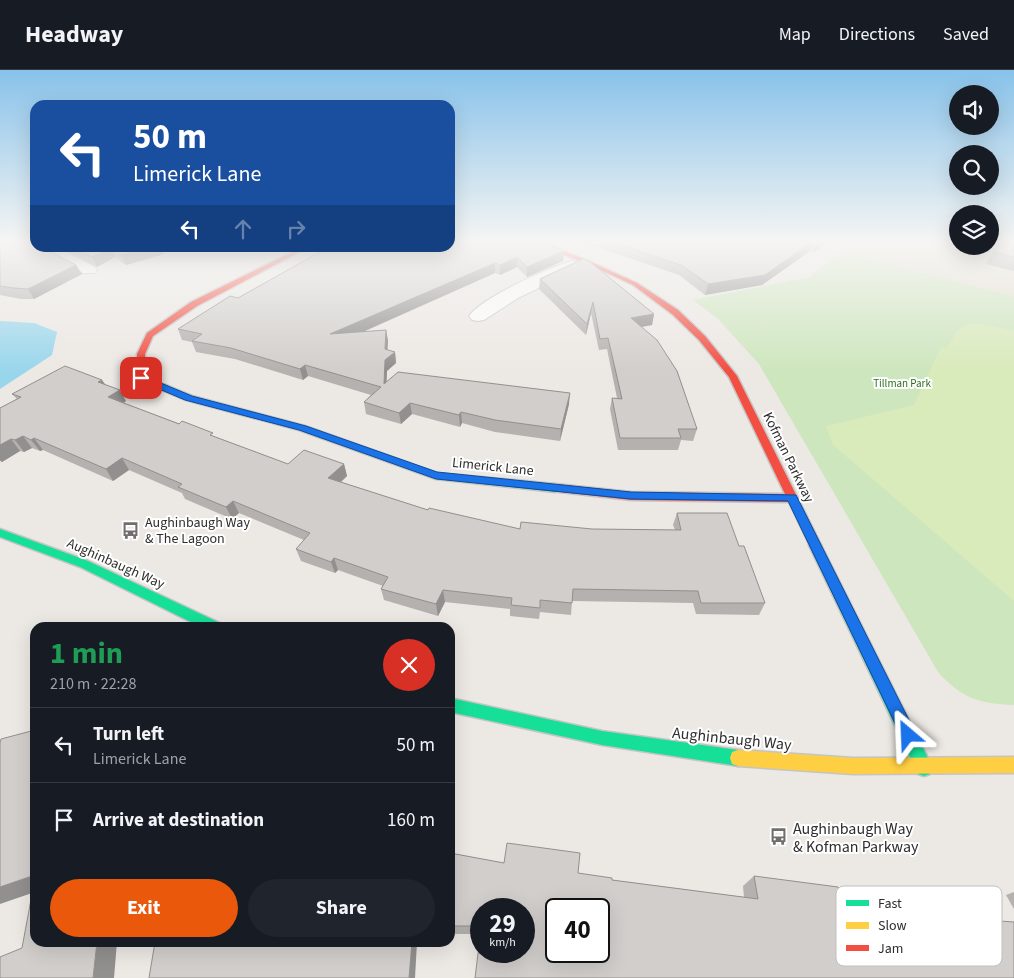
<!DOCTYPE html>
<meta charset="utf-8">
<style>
:root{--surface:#171b24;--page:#20242c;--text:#f1f3f6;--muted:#9ea1a6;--line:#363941;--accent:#ea580c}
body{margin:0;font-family:"Source Sans 3",sans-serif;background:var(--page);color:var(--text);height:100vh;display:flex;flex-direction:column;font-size:19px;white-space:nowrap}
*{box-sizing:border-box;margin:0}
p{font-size:16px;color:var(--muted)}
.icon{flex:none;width:28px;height:28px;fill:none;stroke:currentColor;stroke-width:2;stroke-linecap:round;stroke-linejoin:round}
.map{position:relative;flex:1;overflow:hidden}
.drawer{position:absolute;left:30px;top:552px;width:425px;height:325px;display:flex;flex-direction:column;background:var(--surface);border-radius:15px;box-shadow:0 5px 20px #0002}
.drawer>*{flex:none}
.banner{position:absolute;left:30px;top:30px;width:425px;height:152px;border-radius:15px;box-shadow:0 5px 20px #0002;background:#1a4fa0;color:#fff;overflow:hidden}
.tools{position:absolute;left:949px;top:15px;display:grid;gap:10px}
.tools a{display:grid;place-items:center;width:50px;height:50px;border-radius:50%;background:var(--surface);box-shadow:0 5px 20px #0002;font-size:25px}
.speed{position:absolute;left:470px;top:828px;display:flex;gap:10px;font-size:25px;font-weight:700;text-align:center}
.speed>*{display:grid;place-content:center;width:65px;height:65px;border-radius:50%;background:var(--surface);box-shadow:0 5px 20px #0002;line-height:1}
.speed small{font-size:12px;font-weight:400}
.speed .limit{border:2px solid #111;border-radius:8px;background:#fff;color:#111}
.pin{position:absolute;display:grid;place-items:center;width:42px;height:42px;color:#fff;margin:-21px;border-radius:10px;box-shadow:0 2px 8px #0006}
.me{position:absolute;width:55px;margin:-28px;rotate:334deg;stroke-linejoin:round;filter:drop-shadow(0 0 4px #0008)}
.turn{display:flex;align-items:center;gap:18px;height:105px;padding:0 20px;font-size:22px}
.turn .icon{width:65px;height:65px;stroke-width:2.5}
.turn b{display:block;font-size:35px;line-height:42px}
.lanes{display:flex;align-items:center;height:48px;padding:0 20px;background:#0003;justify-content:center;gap:25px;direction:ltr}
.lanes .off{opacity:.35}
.round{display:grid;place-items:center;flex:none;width:52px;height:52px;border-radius:26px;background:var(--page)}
.summary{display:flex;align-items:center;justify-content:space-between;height:85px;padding:0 20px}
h1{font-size:30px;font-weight:700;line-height:38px;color:#1e9e55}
.action{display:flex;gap:10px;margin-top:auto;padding:10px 20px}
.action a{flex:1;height:58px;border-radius:30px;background:var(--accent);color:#fff;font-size:20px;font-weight:700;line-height:58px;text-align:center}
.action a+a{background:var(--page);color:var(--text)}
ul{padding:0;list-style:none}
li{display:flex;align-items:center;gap:15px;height:75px;padding:0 20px;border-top:1px solid var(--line)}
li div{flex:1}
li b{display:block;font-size:19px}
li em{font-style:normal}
header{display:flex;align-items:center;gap:30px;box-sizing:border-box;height:70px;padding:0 25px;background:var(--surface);border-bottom:1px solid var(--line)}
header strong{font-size:24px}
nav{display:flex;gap:28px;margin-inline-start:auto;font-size:18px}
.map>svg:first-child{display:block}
.education{fill:#e6e0d3}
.green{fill:#cee6be}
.pitch{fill:#d9eabb}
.water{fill:#99d6ec}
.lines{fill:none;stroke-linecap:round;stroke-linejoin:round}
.street-casing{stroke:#c5c4c5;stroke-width:2}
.fast-casing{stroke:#c5c4c5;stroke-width:3}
.slow-casing{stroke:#c5c4c5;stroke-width:3}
.jam-casing{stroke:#c5c4c5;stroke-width:3}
.street{fill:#fcfcfb;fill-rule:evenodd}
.fast{fill:#16e098;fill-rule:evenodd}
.slow{fill:#ffcf43;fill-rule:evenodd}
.jam{fill:#f24e42;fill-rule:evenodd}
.wall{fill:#b4b1af}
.shaded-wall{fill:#92908e}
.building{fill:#d1cecb;stroke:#92908e;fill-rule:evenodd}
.route{fill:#1a73e8;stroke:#114b97}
.labels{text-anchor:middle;stroke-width:4;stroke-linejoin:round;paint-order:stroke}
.far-park-label{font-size:11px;fill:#2c6e1b;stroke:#fff}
.street-label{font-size:14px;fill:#2e2e2e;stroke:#fff}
.poi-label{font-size:14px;fill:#2e2e2e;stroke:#fff;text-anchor:start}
.near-street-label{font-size:16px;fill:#2e2e2e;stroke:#fff}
.near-poi-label{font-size:16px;fill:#2e2e2e;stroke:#fff;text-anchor:start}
.key{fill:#fff;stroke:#c0c0c0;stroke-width:1}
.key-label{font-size:14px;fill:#2e2e2e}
</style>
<header>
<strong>Headway</strong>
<nav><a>Map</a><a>Directions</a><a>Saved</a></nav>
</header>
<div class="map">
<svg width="1014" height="908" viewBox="0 0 1014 908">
<rect width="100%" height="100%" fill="#ece8e4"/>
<polygon class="education" points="854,173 957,173 958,176 990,176 990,173 1014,173 1014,226 842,182"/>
<path class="green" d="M 842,182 L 1014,226 L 1014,635 C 980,634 961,628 938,602 L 759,294 L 717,248 L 693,230 L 809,207 Z"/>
<path class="pitch" d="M 977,253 L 1014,261 L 1014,531 L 833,375 L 826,356 L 914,335 L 941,277 L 947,278 C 957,263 957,255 977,253 Z"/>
<polygon class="water" points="0,251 34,253 57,262 52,285 0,319"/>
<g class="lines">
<defs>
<g id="street">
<polygon points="0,173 35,173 35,178 58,178 95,197 97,200 95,203 83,203 46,183 0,178"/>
<path d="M 572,191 L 578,193 L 580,196 L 578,199 L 518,228 L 484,250 L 478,251 L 472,250 L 469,246 C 481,228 550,197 572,191 Z"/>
</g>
<g id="fast">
<polygon points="165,315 192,326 305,356 437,403 555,414 560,418 555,422 436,409 299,360 186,330 162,320 161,318"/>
<polygon points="0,459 88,491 222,554 223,558 203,558 80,497 0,467"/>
<polygon points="815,471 819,472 821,475 930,692 932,698 930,704 924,706 918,704 809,475 811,472"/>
<polygon points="450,628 602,661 738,680 744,682 746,688 744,694 738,696 602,675 450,642"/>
</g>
<polygon id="slow" points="738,680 853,688 1014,687 1014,703 853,704 738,696 732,694 730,688 732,682"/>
<g id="jam">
<polygon points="534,173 544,173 589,191 637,213 678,240 705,266 737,306 821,475 819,478 811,478 789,432 631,430 551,421 550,418 551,415 555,414 631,422 785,424 729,307 699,270 672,244 633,215 585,193"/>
<polygon points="300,178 307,178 197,236 153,266 145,284 145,307 168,316 168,320 162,320 138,310 137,284 147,263 191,232"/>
</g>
</defs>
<use href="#street" class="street-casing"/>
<use href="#fast" class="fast-casing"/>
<use href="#slow" class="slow-casing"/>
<use href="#jam" class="jam-casing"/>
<use href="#street" class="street"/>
<use href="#fast" class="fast"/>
<use href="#slow" class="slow"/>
<use href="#jam" class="jam"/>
</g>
<g class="wall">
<polygon points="0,173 76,195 82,204 34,229 21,229 0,225"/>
<polygon points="585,173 827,173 814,182 810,181 762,215 705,225 679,205"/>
<polygon points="1014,173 1014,201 986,194 993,182"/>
<polygon points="61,178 161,178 164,184 126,195 115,187 97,197"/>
<polygon points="312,178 450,178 564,181 563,191 527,207 517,197 500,205 495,203 363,262 386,260 388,271 387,280 395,282 396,293 387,301 386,312 569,334 560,371 495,362 462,353 460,357 412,344 401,354 366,344 364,332 371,325 308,306 303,310 235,289 196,282 192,272 182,270 178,259 238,228 319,182 313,179"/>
<polygon points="540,209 654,244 652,255 641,257 697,359 693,371 681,370 678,380 618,380 610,339 612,328 617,328 607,279 599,280 591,243 586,265 539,219"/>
<polygon points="102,310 105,314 126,331 124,333 288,394 344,394 347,406 341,412 428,440 520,459 675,460 673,455 677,443 739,476 765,533 759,545 696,544 693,533 572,531 571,545 540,542 539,549 510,546 510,539 445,532 438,546 384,530 381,519 383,516 338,500 335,503 301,491 296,479 304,470 239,443 232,449 185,429 182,423 129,400 113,411 43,380 40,381 32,378 24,382 20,381 2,392 0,391 0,338 17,329 12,324"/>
<polygon points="450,783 504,793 578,803 612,810 744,827 743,816 754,806 841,827 481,864 450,864"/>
<polygon points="1014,822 1014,839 1006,825"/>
</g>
<g class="shaded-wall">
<polygon points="810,173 813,173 810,181 762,215 705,225 708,214"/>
<polygon points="817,173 827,173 814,182"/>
<polygon points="111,178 115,187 97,197 92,187"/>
<polygon points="150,178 161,178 164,184 126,195 121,185"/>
<polygon points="564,181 563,191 527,207 527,197"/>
<polygon points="517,187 517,197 500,205 500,195"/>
<polygon points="495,193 495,203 333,275 330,264"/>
<polygon points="76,195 82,204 34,229 28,219"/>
<polygon points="593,232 591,243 586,265 587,254"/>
<polygon points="654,244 652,255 629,259 631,248"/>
<polygon points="386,260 388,271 387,288 395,282 396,293 387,301 386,326 384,314"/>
<polygon points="305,295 308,306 303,310 300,299"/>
<polygon points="102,310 109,321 98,312"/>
<polygon points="120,320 126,331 114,338 108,327"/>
<polygon points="570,323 569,334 560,371 561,359"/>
<polygon points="410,333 412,344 401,354 399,343"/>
<polygon points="461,342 462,353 460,357 459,345"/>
<polygon points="23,366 32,378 24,382 15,370"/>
<polygon points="34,368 43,380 40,381 31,370"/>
<polygon points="11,369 20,381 2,392 0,390 0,375"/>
<polygon points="122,388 129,400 113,411 106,399"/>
<polygon points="344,394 347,406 332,420 328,408"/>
<polygon points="233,431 239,443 232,449 226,437"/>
<polygon points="334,488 338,500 335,503 331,492"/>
<polygon points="443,520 445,532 438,546 436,534"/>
<polygon points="35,805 35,822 0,834 0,817"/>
<polygon points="97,872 117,872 114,908 93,908"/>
<polygon points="412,872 417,872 415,908 409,908"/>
</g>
<g class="building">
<polygon points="0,173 22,173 35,175 35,178 44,178 76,195 28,219 14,218 0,216"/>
<polygon points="450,173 545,173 564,181 527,197 517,187 500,195 495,193 330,264 386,260 385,279 395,282 385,290 384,314 398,302 570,323 561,359 495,350 461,342 459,345 410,333 399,343 364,332 381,317 305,295 300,299 231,278 192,271 202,264 178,259 230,226 238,228 327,178 450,178"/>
<polygon points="615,173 810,173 765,205 708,214 681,195"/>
<polygon points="999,173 1014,173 1014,187 993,182"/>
<polygon points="74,178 150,178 121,185 111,178 92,187"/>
<polygon points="583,189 589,191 654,244 631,248 657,270 677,301 697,359 678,359 681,368 620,368 612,328 622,329 608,268 600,269 593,232 587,254 540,209"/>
<polygon points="65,296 102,310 98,312 120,320 108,327 179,354 182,351 213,363 210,365 288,394 304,380 344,394 328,408 428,440 429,438 520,459 521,452 592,459 681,460 677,443 727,443 739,476 744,476 765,533 701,533 698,521 573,519 572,533 540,530 540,538 511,535 512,528 443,520 436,534 381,519 388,507 334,488 331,492 296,479 310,463 233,431 226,437 178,417 182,414 122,388 106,399 34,368 31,370 23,366 15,370 11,369 0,375 0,338 21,327 12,324"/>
<polygon points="35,660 35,805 0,817 0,673 1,669"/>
<path d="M 507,773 L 580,783 L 578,803 L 612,808 L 612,810 L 758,829 L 754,806 L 838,817 L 841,827 L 881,833 L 884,843 L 1014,852 L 1014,908 L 475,908 L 481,859 L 481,881 L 524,881 L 524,839 L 481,839 L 481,856 L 450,856 L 450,783 L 504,793 ZM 556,839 L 599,839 L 599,881 L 556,881 Z"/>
<polygon points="35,808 35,872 97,872 93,908 0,908 0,887 22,878"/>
<polygon points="155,872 412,872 409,908 149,908"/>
</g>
<linearGradient id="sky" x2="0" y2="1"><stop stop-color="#88c2ea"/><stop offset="0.57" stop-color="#f6f5f3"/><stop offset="1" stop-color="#f6f5f3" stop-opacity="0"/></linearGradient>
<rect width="1014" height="301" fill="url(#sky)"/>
<polygon class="route" points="138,306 144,306 192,326 306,356 437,402 631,422 796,425 914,660 916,665 914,670 908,673 903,670 788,431 631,429 436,409 299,360 185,330 138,310"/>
<defs>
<symbol id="bus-bare" viewBox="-9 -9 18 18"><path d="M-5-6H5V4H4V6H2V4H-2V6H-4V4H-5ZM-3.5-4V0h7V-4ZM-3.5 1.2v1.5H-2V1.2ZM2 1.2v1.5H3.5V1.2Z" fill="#706f6e" stroke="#fff" stroke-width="2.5" paint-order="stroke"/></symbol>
</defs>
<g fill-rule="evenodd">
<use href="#bus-bare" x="118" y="448" width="25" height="25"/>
<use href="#bus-bare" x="766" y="754" width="25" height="25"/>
</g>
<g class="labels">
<g class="far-park-label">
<text x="902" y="317">Tillman Park</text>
</g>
<g class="street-label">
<text transform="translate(789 387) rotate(64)" y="5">Kofman Parkway</text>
<text transform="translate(493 396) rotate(6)" y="5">Limerick Lane</text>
<text transform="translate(116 493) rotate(24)" y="5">Aughinbaugh Way</text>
</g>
<g class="poi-label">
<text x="145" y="457">Aughinbaugh Way<tspan x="145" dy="16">&amp; The Lagoon</tspan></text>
</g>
<g class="near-street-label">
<text transform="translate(732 668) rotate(6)" y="6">Aughinbaugh Way</text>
</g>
<g class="near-poi-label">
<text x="793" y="764">Aughinbaugh Way<tspan x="793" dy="18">&amp; Kofman Parkway</tspan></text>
</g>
</g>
<rect x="836" y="816" width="166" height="80" rx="8" class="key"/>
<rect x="846" y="830" width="23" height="6" fill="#16e098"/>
<rect x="846" y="852" width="23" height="7" fill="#ffcf43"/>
<rect x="846" y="875" width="23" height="6" fill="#f24e42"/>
<g class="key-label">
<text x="878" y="838">Fast</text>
<text x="878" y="860">Slow</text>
<text x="878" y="883">Jam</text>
</g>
</svg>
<div class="tools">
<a><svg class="icon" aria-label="sound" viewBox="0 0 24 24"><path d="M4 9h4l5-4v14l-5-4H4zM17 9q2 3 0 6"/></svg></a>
<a><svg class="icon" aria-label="search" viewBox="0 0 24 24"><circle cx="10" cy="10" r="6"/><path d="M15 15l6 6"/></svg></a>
<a><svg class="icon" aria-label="layers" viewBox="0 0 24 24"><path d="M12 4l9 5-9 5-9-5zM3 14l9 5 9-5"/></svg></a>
</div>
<div class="speed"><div>29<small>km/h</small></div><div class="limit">40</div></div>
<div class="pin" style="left:141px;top:308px;background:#d93025"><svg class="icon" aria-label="arrive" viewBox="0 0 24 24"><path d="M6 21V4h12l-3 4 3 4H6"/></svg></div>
<svg class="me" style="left:908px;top:665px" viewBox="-20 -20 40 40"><path d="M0-17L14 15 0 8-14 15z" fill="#1a73e8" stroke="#fff" stroke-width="4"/></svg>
<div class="banner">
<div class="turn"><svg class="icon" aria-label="left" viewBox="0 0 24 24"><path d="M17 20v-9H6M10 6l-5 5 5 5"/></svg><div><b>50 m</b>Limerick Lane</div></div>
<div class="lanes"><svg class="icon" aria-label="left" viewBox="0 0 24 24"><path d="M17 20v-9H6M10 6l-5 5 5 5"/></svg><svg class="icon off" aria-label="ahead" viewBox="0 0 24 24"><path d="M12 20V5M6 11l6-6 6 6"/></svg><svg class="icon off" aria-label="right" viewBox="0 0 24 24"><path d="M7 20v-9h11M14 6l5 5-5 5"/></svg></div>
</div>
<section class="drawer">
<div class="summary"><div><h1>1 min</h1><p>210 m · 22:28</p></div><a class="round" style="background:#d93025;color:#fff"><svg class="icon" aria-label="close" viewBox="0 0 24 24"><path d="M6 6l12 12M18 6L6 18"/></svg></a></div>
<ul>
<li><svg class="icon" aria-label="left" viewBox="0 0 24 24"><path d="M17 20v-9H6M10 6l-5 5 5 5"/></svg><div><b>Turn left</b><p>Limerick Lane</p></div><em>50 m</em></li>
<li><svg class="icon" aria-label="arrive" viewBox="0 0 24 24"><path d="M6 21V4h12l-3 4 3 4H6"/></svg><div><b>Arrive at destination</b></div><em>160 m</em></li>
</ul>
<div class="action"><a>Exit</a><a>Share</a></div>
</section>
</div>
